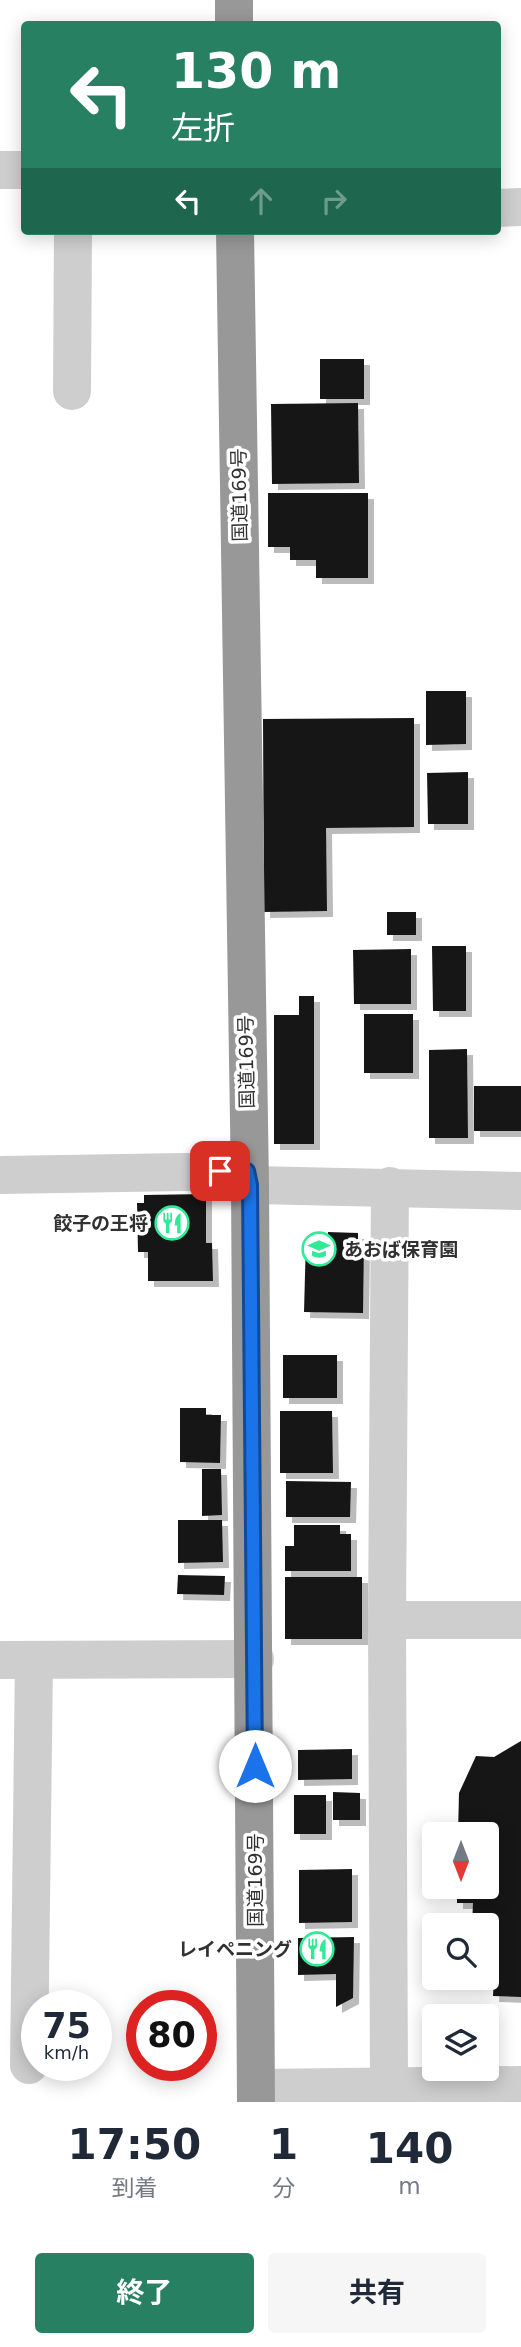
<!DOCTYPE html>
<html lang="ja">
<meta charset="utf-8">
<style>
:root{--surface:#fff;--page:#f6f6f7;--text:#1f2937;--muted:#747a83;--accent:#278062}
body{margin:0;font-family:"DejaVu Sans","Noto Sans JP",sans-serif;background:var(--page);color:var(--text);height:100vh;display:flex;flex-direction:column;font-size:26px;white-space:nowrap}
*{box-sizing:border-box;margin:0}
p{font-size:23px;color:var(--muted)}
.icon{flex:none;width:38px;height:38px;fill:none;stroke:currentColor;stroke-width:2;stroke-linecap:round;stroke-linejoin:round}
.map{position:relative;height:2102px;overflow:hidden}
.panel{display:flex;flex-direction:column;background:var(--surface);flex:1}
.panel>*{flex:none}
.banner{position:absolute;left:21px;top:21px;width:480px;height:214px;border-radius:7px;box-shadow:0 4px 18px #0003;background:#278062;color:#fff;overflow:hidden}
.needle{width:46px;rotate:180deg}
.controls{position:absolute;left:422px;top:1822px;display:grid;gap:14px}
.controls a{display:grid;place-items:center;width:77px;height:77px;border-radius:7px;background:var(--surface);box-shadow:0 4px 18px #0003;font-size:35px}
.speed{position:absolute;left:21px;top:1990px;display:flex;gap:14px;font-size:35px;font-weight:700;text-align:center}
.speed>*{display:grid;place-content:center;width:91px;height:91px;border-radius:50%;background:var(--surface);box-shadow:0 4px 18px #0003;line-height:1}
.speed small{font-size:18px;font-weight:400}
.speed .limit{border:10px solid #d22;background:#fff;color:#111}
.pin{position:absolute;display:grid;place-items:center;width:60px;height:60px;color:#fff;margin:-30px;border-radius:14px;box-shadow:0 4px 10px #0006}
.me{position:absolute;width:77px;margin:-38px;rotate:0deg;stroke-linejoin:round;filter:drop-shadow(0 0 5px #0008)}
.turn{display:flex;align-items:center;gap:24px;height:147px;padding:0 35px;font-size:32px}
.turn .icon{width:91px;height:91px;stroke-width:2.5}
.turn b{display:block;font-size:49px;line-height:60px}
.lanes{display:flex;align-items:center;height:66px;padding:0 35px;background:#0003;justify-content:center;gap:35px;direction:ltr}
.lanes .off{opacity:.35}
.eta{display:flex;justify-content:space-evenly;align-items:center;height:119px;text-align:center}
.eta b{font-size:42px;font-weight:700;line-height:49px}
.button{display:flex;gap:14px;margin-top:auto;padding:14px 35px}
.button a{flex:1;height:80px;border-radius:7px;background:var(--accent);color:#fff;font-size:28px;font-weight:700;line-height:80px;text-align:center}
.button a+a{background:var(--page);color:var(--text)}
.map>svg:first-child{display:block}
.building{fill:#181818;filter:url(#shadow)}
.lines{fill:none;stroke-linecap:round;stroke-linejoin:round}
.minor{stroke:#cecece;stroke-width:38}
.highway{stroke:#989898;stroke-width:38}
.route-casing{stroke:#114b97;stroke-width:18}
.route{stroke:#1a73e8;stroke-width:12}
.labels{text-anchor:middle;stroke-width:7;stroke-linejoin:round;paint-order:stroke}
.street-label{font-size:19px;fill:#313131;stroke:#fff}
.poi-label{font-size:19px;font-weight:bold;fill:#313131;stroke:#fff;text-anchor:end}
</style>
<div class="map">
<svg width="521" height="2102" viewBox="0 0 521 2102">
<defs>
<filter id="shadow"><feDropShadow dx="6" dy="6" stdDeviation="0" flood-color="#0004"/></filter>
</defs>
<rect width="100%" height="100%" fill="#fff"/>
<g class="building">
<rect x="320" y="359" width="44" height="40"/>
<polygon points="358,403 359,483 272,484 271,404"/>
<polygon points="268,493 368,493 368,578 316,578 316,560 290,560 290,547 268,547"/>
<polygon points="426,691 466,691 466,744 426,745"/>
<polygon points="414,718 414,827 326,828 327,911 264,912 263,719"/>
<polygon points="468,772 468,824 428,824 427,773"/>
<rect x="387" y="912" width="29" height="23"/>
<polygon points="432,946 466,946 466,1011 433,1011"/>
<polygon points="411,949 411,1004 354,1004 353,950"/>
<polygon points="299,996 314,996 314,1144 274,1144 274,1015 299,1015"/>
<rect x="364" y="1014" width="49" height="59"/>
<polygon points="467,1049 468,1138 429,1138 429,1050"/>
<rect x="474" y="1086" width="47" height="45"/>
<polygon points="206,1194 206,1243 212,1243 213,1281 148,1281 148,1252 138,1252 137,1203 144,1203 144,1195"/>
<polygon points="328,1232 358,1233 358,1241 364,1241 363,1313 304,1312 306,1238 328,1239"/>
<rect x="283" y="1355" width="54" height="43"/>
<polygon points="180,1408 206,1408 206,1415 221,1415 220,1463 180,1462"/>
<polygon points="280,1411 332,1411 333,1473 280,1473"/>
<polygon points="202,1469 221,1469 222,1515 202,1516"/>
<polygon points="286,1481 351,1482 350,1517 286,1517"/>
<polygon points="178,1520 222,1520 223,1562 178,1563"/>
<polygon points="294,1525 340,1525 340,1534 351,1534 351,1571 285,1571 285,1546 294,1546"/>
<polygon points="178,1575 225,1576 224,1595 177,1594"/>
<rect x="285" y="1577" width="77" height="62"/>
<polygon points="521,1741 521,1997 493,1996 494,1977 486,1977 486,1925 472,1925 473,1903 457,1903 457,1886 486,1886 486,1834 458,1834 459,1793 476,1756 494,1757"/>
<polygon points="352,1749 352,1779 298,1780 298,1750"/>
<polygon points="333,1792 360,1793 360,1820 333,1820"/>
<rect x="294" y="1795" width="32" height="39"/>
<polygon points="352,1869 352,1922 299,1923 299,1870"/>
<polygon points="354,1937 353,1998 336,2007 336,1974 298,1975 298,1938"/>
</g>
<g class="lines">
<g class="minor">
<polyline points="0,170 24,170"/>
<polyline points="497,208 521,207"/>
<polyline points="72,391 73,231"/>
<polyline points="0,1175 247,1171"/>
<polyline points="250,1185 521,1191"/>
<polyline points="387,1620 521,1620"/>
<polyline points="0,1660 255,1659"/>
<polyline points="29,2065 34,1660"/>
<polyline points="389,2086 387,1620 390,1186"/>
<polyline points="256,2088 521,2085"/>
</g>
<g class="highway">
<polyline points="234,0 234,24"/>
<polyline points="235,231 250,1185 256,2102"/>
</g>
</g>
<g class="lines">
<defs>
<polyline id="route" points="220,1171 247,1171 250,1185 255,1766"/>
</defs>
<use href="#route" class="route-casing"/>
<use href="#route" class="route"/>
</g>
<defs>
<symbol id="restaurant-ring" viewBox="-11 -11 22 22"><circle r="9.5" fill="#fff" stroke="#31ea97" stroke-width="1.5"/><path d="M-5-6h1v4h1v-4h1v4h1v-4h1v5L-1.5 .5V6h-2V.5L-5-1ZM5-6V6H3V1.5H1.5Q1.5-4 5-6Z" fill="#31ea97"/></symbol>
<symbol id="school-ring" viewBox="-11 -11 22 22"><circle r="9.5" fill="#fff" stroke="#31ea97" stroke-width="1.5"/><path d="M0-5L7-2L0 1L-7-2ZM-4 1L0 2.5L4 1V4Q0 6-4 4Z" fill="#31ea97"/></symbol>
</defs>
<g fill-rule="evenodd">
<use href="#restaurant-ring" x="153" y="1204" width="38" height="38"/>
<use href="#school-ring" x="300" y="1230" width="38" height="38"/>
<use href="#restaurant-ring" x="298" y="1930" width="38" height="38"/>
</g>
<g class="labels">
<g class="street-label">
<text transform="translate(239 495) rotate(-91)" y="7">国道169号</text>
<text transform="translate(246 1062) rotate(-91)" y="7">国道169号</text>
<text transform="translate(255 1880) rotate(-90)" y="7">国道169号</text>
</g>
<g class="poi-label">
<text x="148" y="1230">餃子の王将</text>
<text x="344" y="1256" text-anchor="start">あおば保育園</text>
<text x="292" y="1956">レイペニング</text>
</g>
</g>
</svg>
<div class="controls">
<a><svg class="needle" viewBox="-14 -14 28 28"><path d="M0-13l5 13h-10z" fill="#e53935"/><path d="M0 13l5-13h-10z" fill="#747a83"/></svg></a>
<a><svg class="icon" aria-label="search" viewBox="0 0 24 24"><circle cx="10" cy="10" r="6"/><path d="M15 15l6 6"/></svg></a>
<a><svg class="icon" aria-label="layers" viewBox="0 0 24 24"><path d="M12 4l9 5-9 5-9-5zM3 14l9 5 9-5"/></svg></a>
</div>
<div class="speed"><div>75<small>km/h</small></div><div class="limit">80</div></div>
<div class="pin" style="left:220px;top:1171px;background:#d93025"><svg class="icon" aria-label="arrive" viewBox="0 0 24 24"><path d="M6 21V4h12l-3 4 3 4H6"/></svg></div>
<svg class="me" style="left:255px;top:1766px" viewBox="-20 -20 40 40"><circle r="19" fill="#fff"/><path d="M0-13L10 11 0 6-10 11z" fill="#1a73e8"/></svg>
<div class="banner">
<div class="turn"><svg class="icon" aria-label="left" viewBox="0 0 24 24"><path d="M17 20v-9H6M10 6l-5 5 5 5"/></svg><div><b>130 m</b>左折</div></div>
<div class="lanes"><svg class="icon" aria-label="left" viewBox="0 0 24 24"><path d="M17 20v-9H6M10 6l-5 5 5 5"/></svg><svg class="icon off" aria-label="ahead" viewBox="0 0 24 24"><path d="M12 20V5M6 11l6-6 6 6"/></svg><svg class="icon off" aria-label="right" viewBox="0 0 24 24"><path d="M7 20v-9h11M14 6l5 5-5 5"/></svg></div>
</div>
</div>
<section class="panel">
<div class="eta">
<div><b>17:50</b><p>到着</p></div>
<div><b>1</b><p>分</p></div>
<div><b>140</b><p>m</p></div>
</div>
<div class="button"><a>終了</a><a>共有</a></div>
</section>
